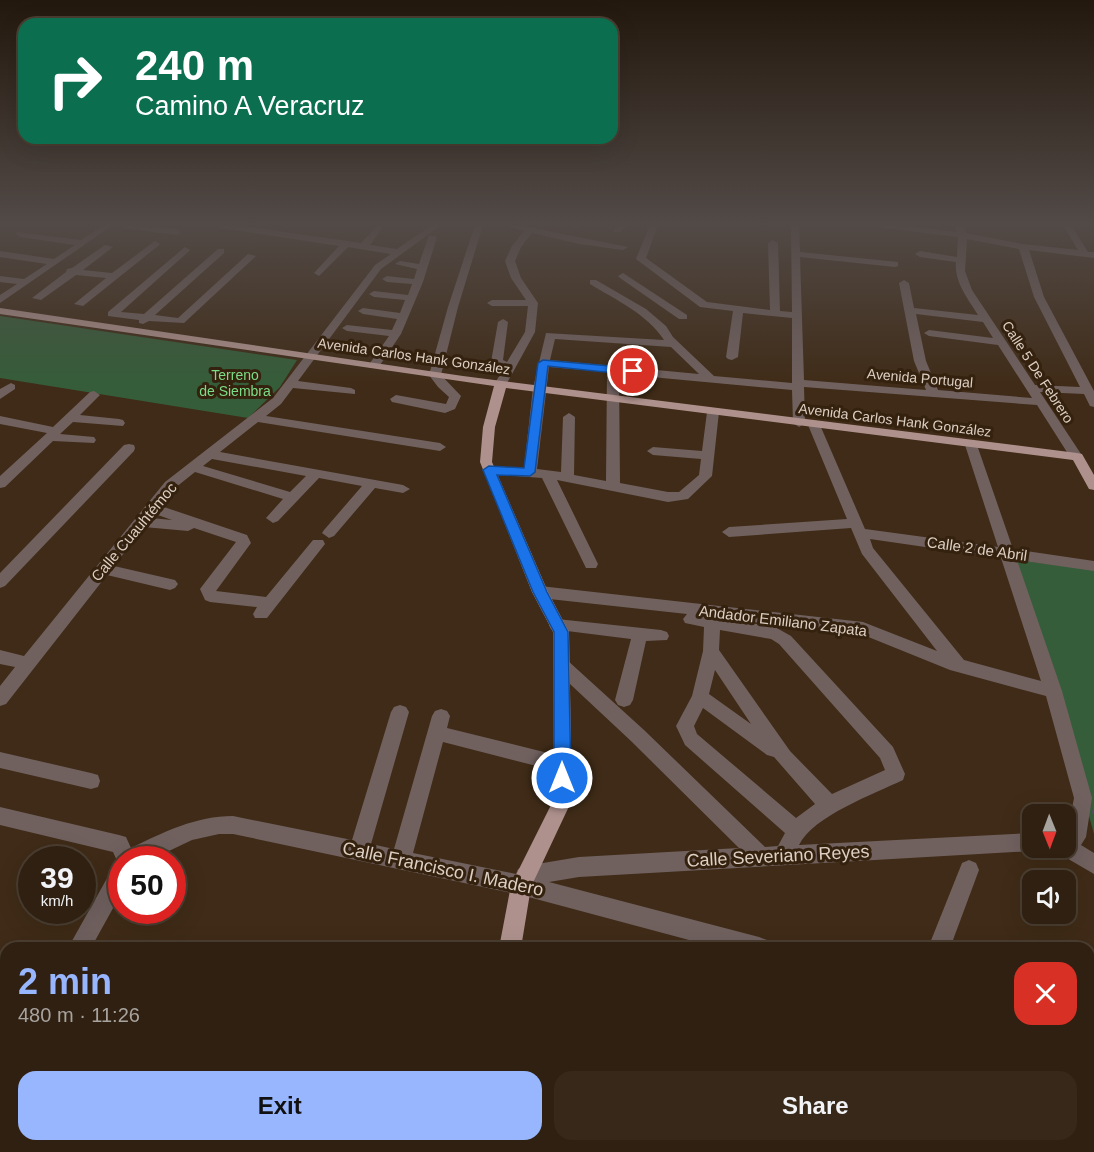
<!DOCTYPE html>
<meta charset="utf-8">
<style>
:root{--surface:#2f2011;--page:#37281a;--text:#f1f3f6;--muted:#a7a39f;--line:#4a3e31;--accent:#98b6fd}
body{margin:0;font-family:Arial,sans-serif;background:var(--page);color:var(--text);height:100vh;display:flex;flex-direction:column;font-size:22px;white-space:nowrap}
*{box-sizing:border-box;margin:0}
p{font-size:20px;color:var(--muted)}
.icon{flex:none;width:33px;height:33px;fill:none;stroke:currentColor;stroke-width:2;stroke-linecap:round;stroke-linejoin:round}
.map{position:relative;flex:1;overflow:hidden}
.side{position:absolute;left:0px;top:942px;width:1095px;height:210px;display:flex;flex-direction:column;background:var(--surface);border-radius:18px 18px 0 0;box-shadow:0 6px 24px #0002,0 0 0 2px var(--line)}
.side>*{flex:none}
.hud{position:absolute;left:18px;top:18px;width:600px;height:126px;border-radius:18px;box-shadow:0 6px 24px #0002,0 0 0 2px var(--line);background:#0b6e4f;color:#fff;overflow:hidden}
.needle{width:39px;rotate:179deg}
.controls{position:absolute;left:1022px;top:804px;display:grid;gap:12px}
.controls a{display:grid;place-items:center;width:54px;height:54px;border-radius:12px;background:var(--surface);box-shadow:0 6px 24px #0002,0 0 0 2px var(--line);font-size:30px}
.speed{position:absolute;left:18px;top:846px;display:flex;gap:12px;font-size:30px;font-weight:700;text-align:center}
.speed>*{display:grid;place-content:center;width:78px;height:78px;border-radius:50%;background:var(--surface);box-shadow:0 6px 24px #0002,0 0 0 2px var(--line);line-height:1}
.speed small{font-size:15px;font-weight:400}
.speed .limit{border:9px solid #d22;background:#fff;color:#111}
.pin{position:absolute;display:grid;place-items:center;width:51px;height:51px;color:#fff;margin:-26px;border:3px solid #fff;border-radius:50%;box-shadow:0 2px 6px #0007}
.me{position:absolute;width:66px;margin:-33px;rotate:0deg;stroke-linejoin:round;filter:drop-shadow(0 0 4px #0008)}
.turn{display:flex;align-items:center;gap:21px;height:126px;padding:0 18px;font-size:27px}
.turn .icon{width:78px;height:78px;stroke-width:2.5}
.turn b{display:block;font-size:42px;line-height:51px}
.round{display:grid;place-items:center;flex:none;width:63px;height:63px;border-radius:18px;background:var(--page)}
.summary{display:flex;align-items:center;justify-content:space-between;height:102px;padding:0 18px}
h1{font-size:36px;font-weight:600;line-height:45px;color:var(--accent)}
.button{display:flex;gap:12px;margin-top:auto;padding:12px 18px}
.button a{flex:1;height:69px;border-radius:18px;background:var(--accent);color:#111;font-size:24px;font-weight:600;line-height:69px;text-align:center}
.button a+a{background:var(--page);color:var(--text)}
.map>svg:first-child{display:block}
.green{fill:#355d39}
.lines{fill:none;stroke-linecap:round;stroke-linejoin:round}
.minor{fill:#70615f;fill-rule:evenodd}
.major{fill:#ae918d;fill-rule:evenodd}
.wall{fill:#514c62}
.route{fill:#1a73e8;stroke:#114b97;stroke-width:1.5}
.labels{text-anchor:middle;stroke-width:6;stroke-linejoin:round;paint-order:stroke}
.far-street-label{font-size:14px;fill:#dccfc3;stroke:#34210e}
.far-park-label{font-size:14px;fill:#7bdd87;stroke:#34210e}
.street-label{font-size:15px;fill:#dccfc3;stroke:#34210e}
.near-street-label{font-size:18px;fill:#dccfc3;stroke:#34210e}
</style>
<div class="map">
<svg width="1094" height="1152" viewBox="0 0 1094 1152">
<rect width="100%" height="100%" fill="#3f2b17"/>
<g class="green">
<polygon points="0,316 297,360 280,387 248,418 0,378"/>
<polygon points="1017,560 1094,570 1094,834"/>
</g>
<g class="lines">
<g class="minor">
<polygon points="104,225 113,225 0,303 0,295 17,284 0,282 0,276 24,279 47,264 0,257 0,251 54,259 75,245 20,237 16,234 17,232 81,240"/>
<polygon points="121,225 177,229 181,232 177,235 125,228"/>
<path d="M 217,225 L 236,225 L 361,243 L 378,225 L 382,228 L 370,245 L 397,249 L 432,225 L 441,225 L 381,269 L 298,381 L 351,388 L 355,390 L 355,394 L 293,388 L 281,404 L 266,416 L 440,443 L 446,447 L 440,451 L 258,422 L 220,452 L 403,485 L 410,489 L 403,493 L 375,488 L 334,536 L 329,538 L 322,533 L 324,530 L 362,486 L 319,478 L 278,521 L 273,523 L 266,518 L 283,499 L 195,472 L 175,488 L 161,506 L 247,535 L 251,543 L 216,591 L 266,597 L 313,540 L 323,540 L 325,544 L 267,618 L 255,618 L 253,614 L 257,607 L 210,602 L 205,600 L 200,589 L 203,585 L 236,542 L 194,528 L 188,531 L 144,527 L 114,566 L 175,580 L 178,584 L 175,588 L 170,590 L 107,575 L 6,704 L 0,706 L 0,686 L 15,667 L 0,664 L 0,650 L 24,656 L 165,482 L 273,398 L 375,265 L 391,254 L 348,247 L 319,276 L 314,273 L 339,246 L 221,228 ZM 212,459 L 306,476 L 290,492 L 203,466 ZM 155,514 L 172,520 L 151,518 Z"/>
<polygon points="475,225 483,225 458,307 441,375 461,396 455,409 445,413 392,402 390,399 396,395 446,404 449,397 438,387 429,375 448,307"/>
<polygon points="505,225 519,225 628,247 623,250 580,244 532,233 521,247 515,261 521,278 538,303 535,332 507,383 501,386 495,383 504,368 491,362 498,322 503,319 508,322 503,360 507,362 525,332 528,306 492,306 487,303 492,300 526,300 511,278 505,261 512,246 524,231"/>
<polygon points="573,225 582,225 577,228"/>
<polygon points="619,225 628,225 620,232 614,232 613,230"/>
<path d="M 650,225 L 658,225 L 646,258 L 707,302 L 770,310 L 768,243 L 773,240 L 778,243 L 780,311 L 792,312 L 791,225 L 799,225 L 800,252 L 898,262 L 898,266 L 895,267 L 800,257 L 804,380 L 926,390 L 914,361 L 899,283 L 904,280 L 909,283 L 914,308 L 978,315 C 968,299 954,282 956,262 L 920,257 L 915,254 L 920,251 L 957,257 L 958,237 L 884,228 L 880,225 L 902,225 L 957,232 L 954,225 L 962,225 L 966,233 L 1023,244 L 1078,250 L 1063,225 L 1071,225 L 1088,252 L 1094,252 L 1094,258 L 1029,250 L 1044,297 L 1094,391 L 1094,407 L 1090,406 L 1084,394 L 1040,392 L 1083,457 L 1077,461 L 1072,460 L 1037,405 L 804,387 L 805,423 L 799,427 L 793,423 L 792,390 L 619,374 L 620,483 L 668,492 L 679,492 L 699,475 L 701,459 L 653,455 L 647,451 L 653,447 L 702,451 L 707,412 L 713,408 L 719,412 L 712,476 L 688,499 L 668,502 L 557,480 L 598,564 L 596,568 L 586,568 L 542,478 L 489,474 L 482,470 L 489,466 L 524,468 L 533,388 L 546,333 L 664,340 C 647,314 616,300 590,284 L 590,280 L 596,280 L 646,309 L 666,326 L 673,337 L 714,376 L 792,383 L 792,318 L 743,313 L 738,357 L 732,360 L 728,359 L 726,357 L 733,311 L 700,307 L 636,259 ZM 967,239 L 1019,249 L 1034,297 L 1080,387 L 1035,385 L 972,290 L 965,271 ZM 916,314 L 983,322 L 993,338 L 929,330 L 924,333 L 929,336 L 998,345 L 1032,398 L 938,390 L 926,361 ZM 555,339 L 671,347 L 699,374 L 550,360 ZM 549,367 L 607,372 L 606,481 L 574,475 L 575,417 L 569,413 L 563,417 L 561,472 L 537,469 Z"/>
<polygon points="429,235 437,237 423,282 401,334 378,368 370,368 368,366 389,336 347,331 342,328 347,325 392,330 397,319 363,314 358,311 363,308 400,313 405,300 374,297 369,294 374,291 408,295 412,284 387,282 382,279 387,276 414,279 417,269 395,264 400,261 419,264"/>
<polygon points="155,241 160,244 158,246 83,306 74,304 106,278 76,275 41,300 32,298 66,272 67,269 72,268 105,245 113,247 83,270 112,273"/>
<polygon points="185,247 190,250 188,252 121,312 144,314 218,249 224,249 224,253 155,315 178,318 248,254 256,256 184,323 149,321 143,324 139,323 139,320 108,316 108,312"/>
<polygon points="623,273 687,315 687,319 679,319 620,278 618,276"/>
<polygon points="11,383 15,385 15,389 0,399 0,389"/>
<polygon points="94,391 100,395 80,415 119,419 123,420 125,423 123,426 73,422 60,434 94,437 96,440 94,443 53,441 5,487 0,488 0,476 47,433 0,424 0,416 53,427 90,392"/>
<path d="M 814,421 L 820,425 L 865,529 L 998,547 L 965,445 L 971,441 L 977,445 L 1013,549 L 1094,561 L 1094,571 L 1017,560 L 1062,691 L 1092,798 L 1086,837 L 1081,845 L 1094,853 L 1094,874 L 1058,853 L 1056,848 L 1065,848 L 1065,830 L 1068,829 L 1074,798 L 1046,696 L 950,670 L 861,634 L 726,619 L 775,627 L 791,636 L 893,747 L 905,774 L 903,780 C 874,794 813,816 799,845 L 1032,833 L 1032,848 L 1039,849 L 1032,851 L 579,877 L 549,882 L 759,937 L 767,940 L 770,948 L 719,948 L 521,895 L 233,834 L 219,834 L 192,840 L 150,860 L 122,860 L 122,892 L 91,948 L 68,948 L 115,864 L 118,863 L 113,852 L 0,825 L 0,807 L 119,835 L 126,837 L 131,848 C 164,832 196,816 233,816 L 352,840 L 391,712 L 394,707 L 400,705 L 406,707 L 409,712 L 371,844 L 394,849 L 432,716 L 435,711 L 441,709 L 447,711 L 450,716 L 447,728 L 548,753 L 554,755 L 557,761 L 554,767 L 548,769 L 443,742 L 413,853 L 516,874 L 518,869 L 525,866 L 579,857 L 739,848 L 631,741 L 555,670 L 553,665 L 555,660 L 561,658 L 567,660 L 644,730 L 765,847 L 778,846 L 785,833 L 685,745 L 676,726 L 692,696 L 703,651 L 704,627 L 685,623 L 683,619 L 687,614 L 540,598 L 535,596 L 532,592 L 535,588 L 540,586 L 863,622 L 937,651 L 862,554 L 851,528 L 729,537 L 722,532 L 729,527 L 847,519 L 808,425 ZM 870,539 L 1001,558 L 1041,681 L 964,660 L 873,548 ZM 720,630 L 771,639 L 779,644 L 880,758 L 885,770 L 832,794 L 790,751 L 719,650 ZM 715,670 L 751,724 L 709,694 ZM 703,708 L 767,755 L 774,757 L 815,804 L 796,818 L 697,734 L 694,726 Z"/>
<polygon points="129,444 134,445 135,448 134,451 5,586 0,588 0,573 124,445"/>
<polygon points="557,619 661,630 667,632 669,636 667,640 646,641 633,700 630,705 624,707 618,705 615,700 631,639 551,629 549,625 551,621"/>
<polygon points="0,752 91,773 98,775 100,781 98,787 91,789 0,768"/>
<polygon points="969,860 976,863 979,870 950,948 928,948 962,863"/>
<polygon points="1089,1054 1094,1056 1094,1081 1089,1079"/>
<polygon points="6,1068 6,1100 0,1102 0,1071"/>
<polygon points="488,1146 544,1146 547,1152 491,1152"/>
</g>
<g class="major">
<polygon points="0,308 463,376 1077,453 1082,454 1094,475 1094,490 1089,489 1073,460 506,388 495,427 492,462 548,592 569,632 572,800 531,887 521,948 499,948 511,885 554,799 553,632 532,592 480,462 483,427 494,386 0,314"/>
<polygon points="464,1146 490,1146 489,1152 463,1152"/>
</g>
</g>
<polygon class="wall" points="1094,800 1094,814 1092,814"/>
<linearGradient id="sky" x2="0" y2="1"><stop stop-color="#23180d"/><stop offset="0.58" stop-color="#524a47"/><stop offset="1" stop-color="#524a47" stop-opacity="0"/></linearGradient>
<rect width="1094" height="386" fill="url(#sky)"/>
<polygon class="route" points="543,360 633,368 638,371 633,375 548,366 535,472 530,476 497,475 547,592 568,632 571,778 568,783 562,785 556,783 554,778 554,632 533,592 483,470 489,466 524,468 538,363"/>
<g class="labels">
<g class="far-street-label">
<text transform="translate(414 356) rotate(8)" y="5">Avenida Carlos Hank González</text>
<text transform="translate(1038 372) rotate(57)" y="5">Calle 5 De Febrero</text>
<text transform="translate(920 378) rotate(5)" y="5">Avenida Portugal</text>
<text transform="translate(895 420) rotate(7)" y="5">Avenida Carlos Hank González</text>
</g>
<g class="far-park-label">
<text x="235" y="380">Terreno<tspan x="235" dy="16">de Siembra</tspan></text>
</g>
<g class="street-label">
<text transform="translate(134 532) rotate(-50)" y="5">Calle Cuauhtémoc</text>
<text transform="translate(977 549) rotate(8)" y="5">Calle 2 de Abril</text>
<text transform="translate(783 621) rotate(7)" y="5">Andador Emiliano Zapata</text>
</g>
<g class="near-street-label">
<text transform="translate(778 856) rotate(-3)" y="6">Calle Severiano Reyes</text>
<text transform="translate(443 869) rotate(12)" y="6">Calle Francisco I. Madero</text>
</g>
</g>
</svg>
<div class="controls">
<a><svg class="needle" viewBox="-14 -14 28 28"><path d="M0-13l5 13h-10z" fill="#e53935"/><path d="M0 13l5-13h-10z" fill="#a7a39f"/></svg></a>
<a><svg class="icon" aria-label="sound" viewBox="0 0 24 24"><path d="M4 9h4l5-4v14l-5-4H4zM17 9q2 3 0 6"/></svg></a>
</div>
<div class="speed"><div>39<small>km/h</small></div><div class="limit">50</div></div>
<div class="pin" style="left:633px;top:371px;background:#d93025"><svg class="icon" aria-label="arrive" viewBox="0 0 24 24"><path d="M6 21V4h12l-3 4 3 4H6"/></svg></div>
<svg class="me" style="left:562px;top:778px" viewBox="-20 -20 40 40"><circle r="17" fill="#1a73e8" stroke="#fff" stroke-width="3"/><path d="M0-11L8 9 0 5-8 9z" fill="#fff"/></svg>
<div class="hud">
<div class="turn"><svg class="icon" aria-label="right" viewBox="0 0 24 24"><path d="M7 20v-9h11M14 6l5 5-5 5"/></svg><div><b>240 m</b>Camino A Veracruz</div></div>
</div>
<section class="side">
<div class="summary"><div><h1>2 min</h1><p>480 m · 11:26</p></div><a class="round" style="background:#d93025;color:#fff"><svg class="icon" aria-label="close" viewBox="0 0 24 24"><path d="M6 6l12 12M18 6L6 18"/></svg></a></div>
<div class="button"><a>Exit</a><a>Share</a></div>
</section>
</div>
